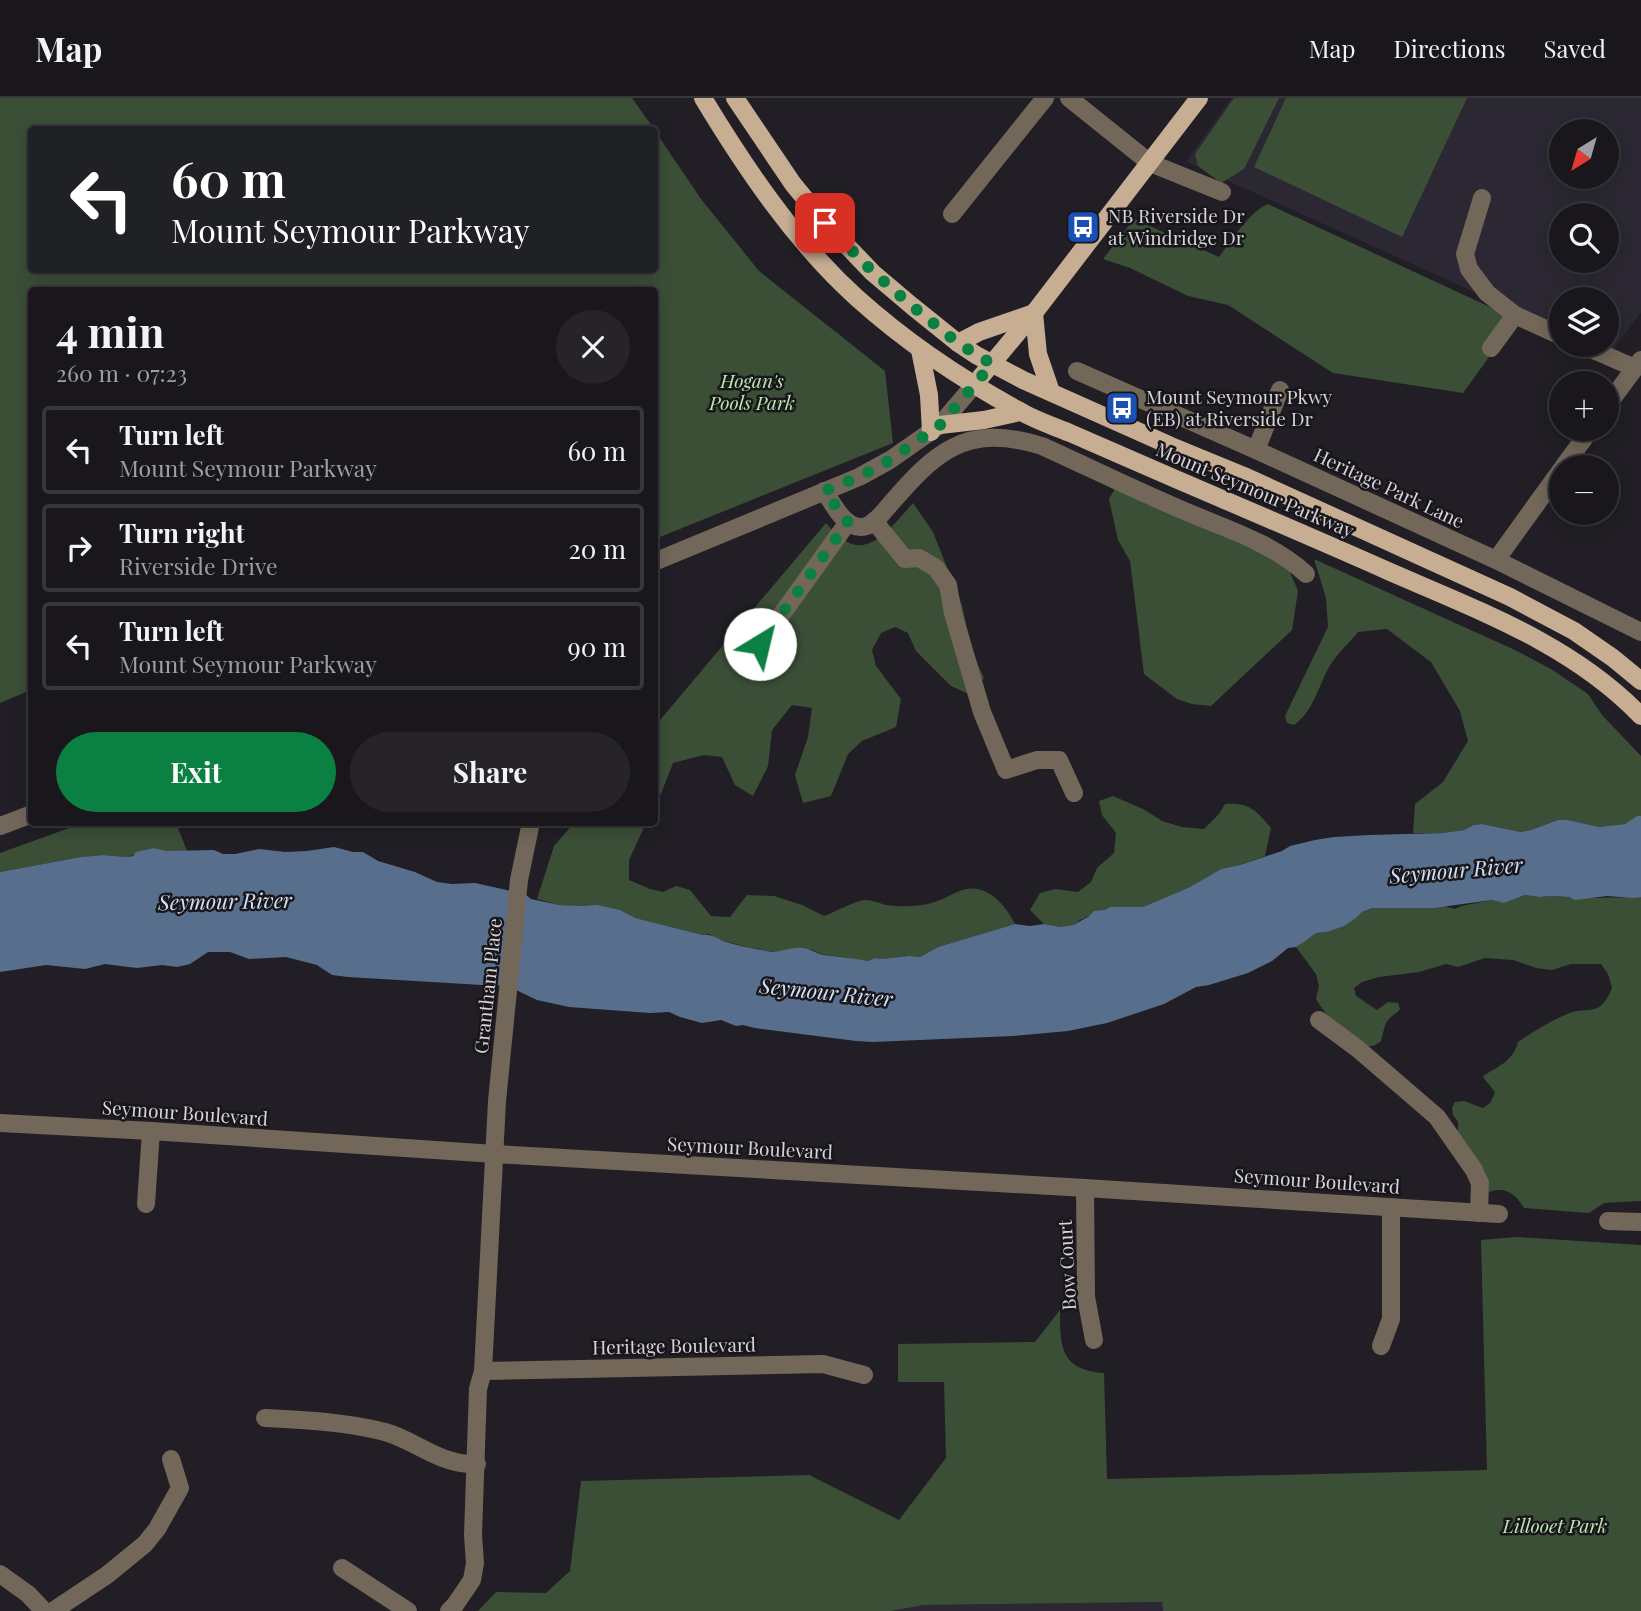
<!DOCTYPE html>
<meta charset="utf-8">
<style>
:root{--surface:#19171c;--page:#262429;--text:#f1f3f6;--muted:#9f9fa3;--line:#37363b;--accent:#0b8043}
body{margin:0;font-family:"Playfair Display",serif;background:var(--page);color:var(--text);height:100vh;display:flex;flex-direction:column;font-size:26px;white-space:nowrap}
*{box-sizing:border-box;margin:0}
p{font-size:23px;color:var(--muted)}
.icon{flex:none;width:38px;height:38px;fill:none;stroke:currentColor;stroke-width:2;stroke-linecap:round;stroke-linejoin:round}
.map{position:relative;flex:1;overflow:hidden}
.details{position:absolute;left:28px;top:189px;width:630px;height:539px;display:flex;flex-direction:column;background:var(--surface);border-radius:7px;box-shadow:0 4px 18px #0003,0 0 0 2px var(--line)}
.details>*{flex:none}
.banner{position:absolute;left:28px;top:28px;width:630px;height:147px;border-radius:7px;box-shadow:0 4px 18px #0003,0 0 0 2px var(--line);background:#202124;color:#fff;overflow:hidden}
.needle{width:46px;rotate:217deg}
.tools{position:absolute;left:1549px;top:21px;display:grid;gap:14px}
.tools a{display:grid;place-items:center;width:70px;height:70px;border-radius:50%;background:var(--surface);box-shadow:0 4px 18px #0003,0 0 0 2px var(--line);font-size:35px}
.pin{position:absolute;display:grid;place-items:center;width:60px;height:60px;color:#fff;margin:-30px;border-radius:14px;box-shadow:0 4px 10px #0006}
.me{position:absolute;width:77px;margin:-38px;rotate:36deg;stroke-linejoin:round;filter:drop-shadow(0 0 5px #0008)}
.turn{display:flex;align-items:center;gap:24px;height:147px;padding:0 28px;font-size:32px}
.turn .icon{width:91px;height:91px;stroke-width:2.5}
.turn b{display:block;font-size:49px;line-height:60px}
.round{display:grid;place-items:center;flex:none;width:74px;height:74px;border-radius:37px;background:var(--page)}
.overview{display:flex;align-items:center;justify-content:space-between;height:119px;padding:0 28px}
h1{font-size:42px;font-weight:700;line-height:52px}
.primary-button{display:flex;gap:14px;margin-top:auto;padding:14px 28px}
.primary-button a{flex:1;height:80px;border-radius:42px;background:var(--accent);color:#fff;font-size:28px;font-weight:700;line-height:80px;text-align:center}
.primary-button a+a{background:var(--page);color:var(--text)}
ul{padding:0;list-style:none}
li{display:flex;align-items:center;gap:21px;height:88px;margin:0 14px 10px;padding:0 14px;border:4px solid var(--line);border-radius:7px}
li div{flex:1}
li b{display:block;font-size:26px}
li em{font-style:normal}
header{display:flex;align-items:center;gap:42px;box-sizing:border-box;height:98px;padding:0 35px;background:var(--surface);border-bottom:2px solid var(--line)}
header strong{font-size:33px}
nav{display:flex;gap:38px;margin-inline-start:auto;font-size:24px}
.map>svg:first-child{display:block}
.built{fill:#2c2833;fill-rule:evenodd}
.green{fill:#3b4f37}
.water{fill:#576f8d}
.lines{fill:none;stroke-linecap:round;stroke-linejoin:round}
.minor{stroke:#73675a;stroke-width:18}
.major{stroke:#c7ae93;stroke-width:18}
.route{stroke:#0b8043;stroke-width:12;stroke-dasharray:0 21.6}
.labels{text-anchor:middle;stroke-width:5;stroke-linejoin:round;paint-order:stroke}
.poi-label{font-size:19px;fill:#d6d4d8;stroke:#18161b;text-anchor:start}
.park-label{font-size:19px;font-style:italic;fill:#bae6b0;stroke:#18161b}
.street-label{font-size:19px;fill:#d6d4d8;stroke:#18161b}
.water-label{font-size:21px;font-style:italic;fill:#d1e1f6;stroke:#18161b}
</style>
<header>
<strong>Map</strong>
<nav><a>Map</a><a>Directions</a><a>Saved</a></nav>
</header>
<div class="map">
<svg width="1641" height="1513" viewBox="0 0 1641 1513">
<rect width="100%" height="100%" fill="#211f25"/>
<g class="built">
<path d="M 1231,0 L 1641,0 L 1641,214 L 1610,256 L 1591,247 L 1606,247 L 1606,201 L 1561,201 L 1561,233 L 1186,64 ZM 1561,33 L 1606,33 L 1606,79 L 1561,79 ZM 1561,117 L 1606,117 L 1606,163 L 1561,163 Z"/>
<polygon points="1162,1504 1163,1513 891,1513 924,1507"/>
</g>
<g class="green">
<polygon points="0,0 632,0 654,31 32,32 32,172 654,172 655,33 701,101 759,173 885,273 893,345 655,441 654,192 32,192 31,592 0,605"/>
<polygon points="1234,0 1279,0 1244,71 1221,85 1198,68 1195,56"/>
<polygon points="1286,0 1467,0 1402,139 1254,69"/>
<path d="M 1268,106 L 1505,216 L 1507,234 L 1463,295 L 1333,275 L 1228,207 L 1188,198 L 1130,170 L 1103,161 L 1134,121 L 1219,159 C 1232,142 1249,114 1268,106 Z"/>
<polygon points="1116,389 1287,467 1298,493 1292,532 1211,608 1192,606 1177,601 1144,576 1130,463 1118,442 1109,401"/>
<path d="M 913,405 L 933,434 L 962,507 L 972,554 L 984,580 L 971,597 L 951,588 L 916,553 L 908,535 L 895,529 L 881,535 L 872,552 L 876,568 L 901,601 L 896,629 L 862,643 L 848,656 L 831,698 L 803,705 L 795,677 L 808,639 L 812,610 L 792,607 L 772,632 L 768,668 L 753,698 L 735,687 L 722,659 L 704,657 L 673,665 L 655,711 L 655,628 L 826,425 C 862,471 885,436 913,405 Z"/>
<path d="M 1314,461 L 1517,553 L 1551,571 L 1588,596 L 1602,617 L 1641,658 L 1641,718 L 1637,718 L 1625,726 L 1599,729 L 1568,722 L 1558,722 L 1531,732 L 1521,734 L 1482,726 L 1472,727 L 1464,732 L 1443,735 L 1413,735 L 1415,706 L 1443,684 L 1468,643 L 1460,613 L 1431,564 L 1387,531 L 1358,534 C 1349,545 1337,556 1329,569 C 1318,589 1313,614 1294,627 L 1287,625 L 1285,618 L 1328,529 L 1326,500 Z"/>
<path d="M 1113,698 L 1143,711 L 1162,723 L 1182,729 L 1204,731 L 1219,716 L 1225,706 C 1249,704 1257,713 1271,730 L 1265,758 L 1240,767 L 1221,771 L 1190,789 L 1143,809 L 1110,809 L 1080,822 L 1073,827 L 1060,829 L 1044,826 L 1030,812 L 1040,795 L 1055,791 L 1078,794 L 1091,784 L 1097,770 L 1114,755 L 1116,735 L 1102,717 L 1099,703 Z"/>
<polygon points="83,725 176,725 187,753 167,753 154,750 127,759 103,757 81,759 0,774 0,755"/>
<path d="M 574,725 L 646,725 L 629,762 L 629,782 L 650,791 L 663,794 L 676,788 L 690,792 L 711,818 L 730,819 L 747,797 L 774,798 L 802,807 L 824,818 C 833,815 857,802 865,802 C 871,802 880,805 886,807 C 902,809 920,809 935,804 C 951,799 963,786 981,792 C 997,797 1007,811 1015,826 L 938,849 L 920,859 L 909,858 L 882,861 L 875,860 L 868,863 L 821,856 L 812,852 L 791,851 L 783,854 L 764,853 L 760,851 L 751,850 L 720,842 L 709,836 L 703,837 L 585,808 L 559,807 L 537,801 L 554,748 Z"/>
<path d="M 1525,797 L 1539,799 L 1553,798 L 1588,800 L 1641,799 L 1641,1103 L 1604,1105 L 1589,1115 L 1524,1110 C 1516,1096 1505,1088 1489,1094 L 1489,1085 L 1486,1076 L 1458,1034 L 1458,1024 L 1453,1017 L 1452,1010 L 1455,1004 L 1464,1003 L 1483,1010 L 1490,1005 L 1495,995 C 1492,988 1486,985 1483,978 C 1499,968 1513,963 1518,944 C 1534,933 1554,921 1572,914 C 1581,911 1591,914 1599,909 C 1606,904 1609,897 1612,890 L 1608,876 L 1601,866 L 1571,866 L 1552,872 L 1536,870 L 1513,862 L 1485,860 L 1458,869 L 1446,866 L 1419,874 L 1379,879 L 1362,884 L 1354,890 L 1356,898 L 1377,912 L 1388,904 L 1398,905 L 1400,911 C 1397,916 1392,917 1388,922 C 1384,927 1383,937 1381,943 C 1379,945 1374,948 1371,948 C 1353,950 1324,915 1316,901 L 1319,888 L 1316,876 L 1296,849 L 1316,835 L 1327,834 L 1356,820 L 1362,814 L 1371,810 L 1434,810 L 1443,808 L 1455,811 L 1461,808 L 1492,802 L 1504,805 Z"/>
<path d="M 1517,1139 L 1641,1147 L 1641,1513 L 1163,1513 L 1162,1504 L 924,1507 L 891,1513 L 478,1513 L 496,1494 L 546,1495 L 570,1473 L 581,1383 L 809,1377 L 899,1422 L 946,1360 L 944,1284 L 898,1284 L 898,1246 L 1035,1244 L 1060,1212 C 1060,1248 1060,1272 1104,1275 L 1107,1381 L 1487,1372 L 1481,1142 Z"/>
</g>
<path class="water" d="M 1637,718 L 1641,718 L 1641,799 L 1634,800 L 1607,798 L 1575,802 L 1569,799 L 1553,798 L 1539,799 L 1525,797 L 1504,805 L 1492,802 L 1434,810 L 1372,810 L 1362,814 L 1356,820 L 1344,828 L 1327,834 L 1316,835 L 1304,844 L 1296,849 L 1288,850 L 1272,863 L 1248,875 L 1209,887 L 1196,889 L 1164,906 L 1107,925 L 1068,933 L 1013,938 L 873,944 L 856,943 L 755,930 L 743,927 L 736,928 L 721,922 L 702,925 L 680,919 L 669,914 L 650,915 L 569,909 L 537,902 L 514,891 L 493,886 L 482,887 L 348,879 L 332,877 L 317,867 L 286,859 L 249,861 L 230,854 L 208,854 L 190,866 L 177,869 L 162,867 L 137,870 L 105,866 L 85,871 L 46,867 L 0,874 L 0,774 L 81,759 L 103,757 L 127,759 L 133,758 L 136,754 L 154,750 L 167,753 L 214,752 L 223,756 L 235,756 L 259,751 L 285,754 L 307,753 L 334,749 L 353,754 L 363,754 L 378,763 L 415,774 L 437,784 L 452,786 L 475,785 L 525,796 L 531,801 L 559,807 L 585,808 L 597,807 L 620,812 L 635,820 L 703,837 C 711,836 716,840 723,843 C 737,848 752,850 766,853 C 779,856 790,848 803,850 C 811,851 817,856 824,857 C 838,859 853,860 868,863 L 875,860 L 882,861 L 909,858 L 920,859 L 938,849 L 1015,826 L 1030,828 L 1044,826 L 1060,829 L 1073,827 L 1088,819 L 1094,813 L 1104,812 L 1110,809 L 1143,809 L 1190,789 L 1221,771 L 1240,767 L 1282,753 L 1290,748 L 1315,742 L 1334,739 L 1370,737 L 1443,735 L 1464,732 L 1473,727 L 1482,726 L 1521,734 L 1531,732 L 1558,722 L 1568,722 L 1599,729 L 1625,726 Z"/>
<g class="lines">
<g class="minor">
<polyline points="1069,0 1150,65 1222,94"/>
<polyline points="1482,100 1465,156 1469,171 1487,195 1515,217 1561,238"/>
<polyline points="952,116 1045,0"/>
<polyline points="1582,247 1635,270"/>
<polyline points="1491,250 1515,217"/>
<polyline points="1077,273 1256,352 1496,462 1641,534"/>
<polyline points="1606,309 1641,262"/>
<polyline points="1256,352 1280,292"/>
<polyline points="1563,369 1591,331"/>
<path d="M 824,393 C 833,405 844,430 861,429 C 872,429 880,418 886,411 C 934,355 964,324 1042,348 C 1086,368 1129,389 1173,408 C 1217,428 1271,443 1306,476"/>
<polyline points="874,423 905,461 919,460 936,470 948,487 953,515 982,614 1006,672 1037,662 1059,662 1074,695"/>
<polyline points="1496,462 1561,372"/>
<polyline points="654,464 859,379 890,362 940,327 974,287"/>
<polyline points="746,566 848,424"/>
<polyline points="0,728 32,716"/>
<polyline points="1319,922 1358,951 1437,1019 1474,1072 1480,1085 1479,1115"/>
<polyline points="0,1025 151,1033 495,1056 1085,1090 1499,1116"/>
<polyline points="1085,1090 1086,1199 1094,1242"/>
<polyline points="146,1106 151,1033"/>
<polyline points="1608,1123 1641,1124"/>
<polyline points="1381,1248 1391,1221 1391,1109"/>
<polyline points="483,1273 823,1266 864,1277"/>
<path d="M 265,1320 C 305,1322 346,1324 385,1334 C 417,1343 441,1368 477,1366"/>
<polyline points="342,1470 408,1513"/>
<polyline points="0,1476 28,1496 44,1513"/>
<polyline points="53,1513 107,1477 145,1446 157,1431 180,1390 171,1361"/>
<polyline points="449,1513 455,1507 472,1482 475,1465 473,1437 478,1291 483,1273 497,1003 519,782 531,724"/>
</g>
<g class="major">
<path d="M 703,0 C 746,71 795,144 857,200 C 906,244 961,281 1018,312 C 1034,322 1053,328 1070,335 C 1104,350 1137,364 1171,379 C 1243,410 1316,441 1388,473 C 1477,512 1572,546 1641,618"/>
<polyline points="735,0 793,86 825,125 873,175 912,208 958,245 976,257 1023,282 1171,348 1244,378 1510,499 1574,533 1613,560 1641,583"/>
<polyline points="1034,215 1038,256 1051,294"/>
<polyline points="958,245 979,234 1034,215"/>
<polyline points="920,252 929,297 931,334"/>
<polyline points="974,287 1034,215 1199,0"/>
<polyline points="940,327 984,322 1020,314"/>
</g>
</g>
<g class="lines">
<polyline class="route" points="760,546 848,424 824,393 859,379 890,362 940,327 992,266 958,245 912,208 873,174 825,125"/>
</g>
<defs>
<symbol id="bus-square" viewBox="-11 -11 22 22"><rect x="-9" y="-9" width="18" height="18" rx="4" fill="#1a4fb4" stroke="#18161b"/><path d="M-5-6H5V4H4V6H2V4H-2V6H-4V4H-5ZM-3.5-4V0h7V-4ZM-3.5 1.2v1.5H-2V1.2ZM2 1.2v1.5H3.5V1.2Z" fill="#fff"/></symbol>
</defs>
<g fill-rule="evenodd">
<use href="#bus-square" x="1064" y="110" width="38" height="38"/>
<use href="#bus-square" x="1103" y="291" width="38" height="38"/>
</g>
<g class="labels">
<g class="poi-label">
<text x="1108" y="125">NB Riverside Dr<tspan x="1108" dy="22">at Windridge Dr</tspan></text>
<text x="1146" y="306">Mount Seymour Pkwy<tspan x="1146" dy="22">(EB) at Riverside Dr</tspan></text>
</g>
<g class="park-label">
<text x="752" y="290">Hogan's<tspan x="752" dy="22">Pools Park</tspan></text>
<text x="1555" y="1435">Lillooet Park</text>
</g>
<g class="street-label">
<text transform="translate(1389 390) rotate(25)" y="7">Heritage Park Lane</text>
<text transform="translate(1255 392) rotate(23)" y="7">Mount Seymour Parkway</text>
<text transform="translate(488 888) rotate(-84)" y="7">Grantham Place</text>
<text transform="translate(185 1015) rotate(4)" y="7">Seymour Boulevard</text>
<text transform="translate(750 1050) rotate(3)" y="7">Seymour Boulevard</text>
<text transform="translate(1317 1083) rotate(4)" y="7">Seymour Boulevard</text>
<text transform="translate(1067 1167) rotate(-93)" y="7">Bow Court</text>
<text transform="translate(674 1248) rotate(-1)" y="7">Heritage Boulevard</text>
</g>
<g class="water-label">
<text transform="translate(1456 773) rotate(-5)" y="7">Seymour River</text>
<text transform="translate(225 804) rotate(-1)" y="7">Seymour River</text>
<text transform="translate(826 895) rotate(6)" y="7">Seymour River</text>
</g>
</g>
</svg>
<div class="tools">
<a><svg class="needle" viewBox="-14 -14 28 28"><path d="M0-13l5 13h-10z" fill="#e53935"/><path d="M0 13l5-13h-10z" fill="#9f9fa3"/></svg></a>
<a><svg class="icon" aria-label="search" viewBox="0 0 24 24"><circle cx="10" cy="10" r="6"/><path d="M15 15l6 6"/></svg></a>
<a><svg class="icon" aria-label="layers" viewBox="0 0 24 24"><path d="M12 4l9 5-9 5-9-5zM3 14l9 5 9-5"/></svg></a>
<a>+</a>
<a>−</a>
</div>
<div class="pin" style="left:825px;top:125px;background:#d93025"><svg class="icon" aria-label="arrive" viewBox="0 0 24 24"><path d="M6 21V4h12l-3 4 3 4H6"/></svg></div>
<svg class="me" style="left:760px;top:546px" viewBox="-20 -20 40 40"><circle r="19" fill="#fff"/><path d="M0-13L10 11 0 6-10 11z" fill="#0b8043"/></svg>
<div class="banner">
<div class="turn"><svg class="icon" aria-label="left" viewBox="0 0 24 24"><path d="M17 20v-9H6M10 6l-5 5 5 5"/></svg><div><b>60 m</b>Mount Seymour Parkway</div></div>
</div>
<section class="details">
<div class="overview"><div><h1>4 min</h1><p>260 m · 07:23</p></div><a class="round"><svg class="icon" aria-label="close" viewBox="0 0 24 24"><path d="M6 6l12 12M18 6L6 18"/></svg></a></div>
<ul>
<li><svg class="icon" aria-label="left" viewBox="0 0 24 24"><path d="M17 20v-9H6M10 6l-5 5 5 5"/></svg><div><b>Turn left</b><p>Mount Seymour Parkway</p></div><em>60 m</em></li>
<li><svg class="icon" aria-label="right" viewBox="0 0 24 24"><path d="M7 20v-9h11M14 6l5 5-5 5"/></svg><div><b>Turn right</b><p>Riverside Drive</p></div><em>20 m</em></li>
<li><svg class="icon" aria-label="left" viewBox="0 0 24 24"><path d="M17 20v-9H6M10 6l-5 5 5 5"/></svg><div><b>Turn left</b><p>Mount Seymour Parkway</p></div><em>90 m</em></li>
</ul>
<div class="primary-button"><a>Exit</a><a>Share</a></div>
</section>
</div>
